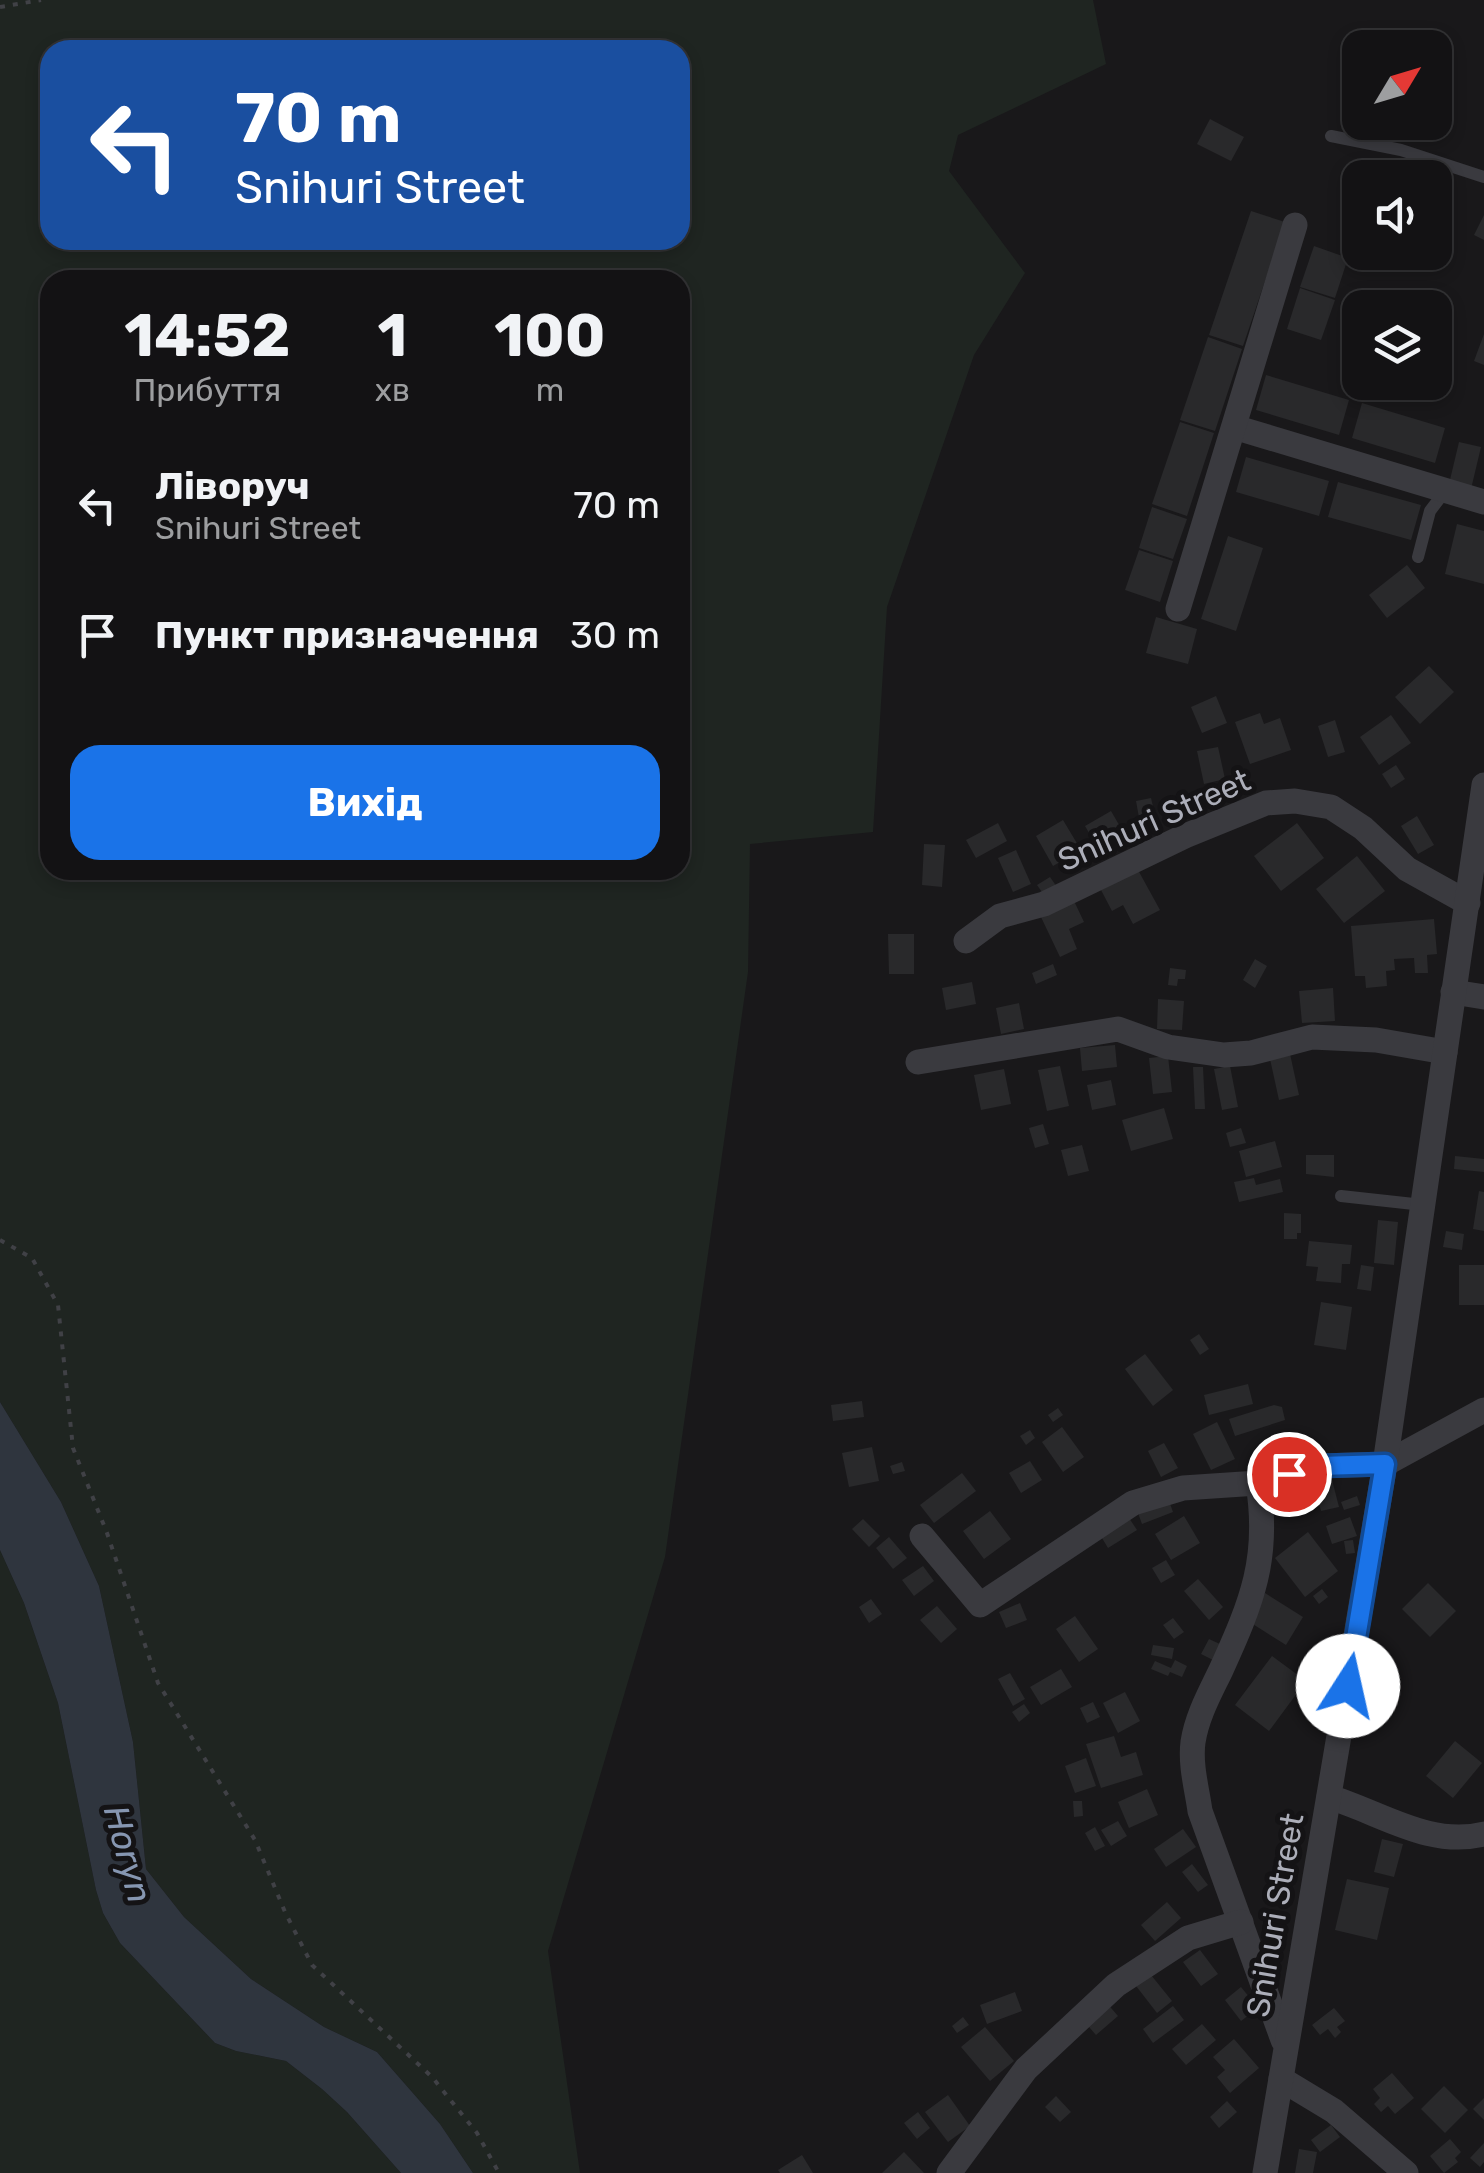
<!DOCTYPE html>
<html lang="uk">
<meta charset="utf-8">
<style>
:root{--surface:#131214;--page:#202022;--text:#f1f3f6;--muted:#9d9ea0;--line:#323234;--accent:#1a73e8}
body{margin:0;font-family:Rubik,sans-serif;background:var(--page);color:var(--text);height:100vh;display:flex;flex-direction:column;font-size:38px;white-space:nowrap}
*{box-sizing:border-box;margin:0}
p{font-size:32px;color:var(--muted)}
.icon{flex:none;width:55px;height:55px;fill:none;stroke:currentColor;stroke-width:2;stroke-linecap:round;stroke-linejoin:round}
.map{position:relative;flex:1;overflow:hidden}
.panel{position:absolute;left:40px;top:270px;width:650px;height:610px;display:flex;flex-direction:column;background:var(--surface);border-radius:30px;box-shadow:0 5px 15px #0003,0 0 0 2px var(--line)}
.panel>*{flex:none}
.guide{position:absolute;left:40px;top:40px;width:650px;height:210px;border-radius:30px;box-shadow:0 5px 15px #0003,0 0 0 2px var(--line);background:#1a4fa0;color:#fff;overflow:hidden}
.needle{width:65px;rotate:52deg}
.buttons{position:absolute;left:1342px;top:30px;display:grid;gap:20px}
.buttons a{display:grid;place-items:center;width:110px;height:110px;border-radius:20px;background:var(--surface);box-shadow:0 5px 15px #0003,0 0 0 2px var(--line);font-size:50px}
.pin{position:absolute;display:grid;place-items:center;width:85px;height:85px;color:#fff;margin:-42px;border:5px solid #fff;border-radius:50%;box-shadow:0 2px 10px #0007}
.me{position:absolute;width:110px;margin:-55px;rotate:10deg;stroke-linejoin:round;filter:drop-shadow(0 0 8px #0008)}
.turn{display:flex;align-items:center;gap:35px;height:210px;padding:0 30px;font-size:45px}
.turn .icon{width:130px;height:130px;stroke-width:2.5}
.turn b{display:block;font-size:70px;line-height:85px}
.eta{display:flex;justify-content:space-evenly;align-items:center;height:170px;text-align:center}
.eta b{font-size:60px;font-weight:700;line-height:70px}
.button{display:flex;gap:20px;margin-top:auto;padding:20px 30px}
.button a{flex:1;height:115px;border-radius:30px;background:var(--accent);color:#fff;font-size:40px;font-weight:700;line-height:115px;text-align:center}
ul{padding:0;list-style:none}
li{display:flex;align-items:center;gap:30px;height:130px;padding:0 30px}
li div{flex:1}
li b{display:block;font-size:38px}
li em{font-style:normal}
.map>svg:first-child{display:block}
.green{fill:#1f2521;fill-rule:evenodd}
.water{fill:#2f353e}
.building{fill:#29292b}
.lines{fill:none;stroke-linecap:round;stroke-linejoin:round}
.path{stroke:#404146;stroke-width:4;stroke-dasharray:5 8;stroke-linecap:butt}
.service{stroke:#3a3a3f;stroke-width:12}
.minor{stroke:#3a3a3f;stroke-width:25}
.route-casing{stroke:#114b97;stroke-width:25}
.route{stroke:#1a73e8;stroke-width:18}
.labels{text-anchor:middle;stroke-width:10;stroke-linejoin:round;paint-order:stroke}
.street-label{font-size:32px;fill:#acaeb9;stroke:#141315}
.water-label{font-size:35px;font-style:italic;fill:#8696b1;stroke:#141315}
</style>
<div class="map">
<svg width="1484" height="2173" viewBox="0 0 1484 2173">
<rect width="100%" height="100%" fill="#19181a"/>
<g class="green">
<path d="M 0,0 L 1093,0 L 1106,64 L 958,135 L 949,171 L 1025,273 L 974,355 L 887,607 L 873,832 L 750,844 L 748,972 L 665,1557 L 548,1951 L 580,2173 L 473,2173 L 440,2124 L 377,2052 L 324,2027 L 251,1979 L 184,1917 L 146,1869 L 133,1742 L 99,1586 L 61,1502 L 0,1402 ZM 50,50 L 680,50 L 680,240 L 50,240 ZM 50,280 L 680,280 L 680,870 L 50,870 Z"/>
<polygon points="0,1550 24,1603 58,1703 96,1890 103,1913 120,1943 215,2043 236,2051 286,2061 322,2089 347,2112 401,2173 0,2173"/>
</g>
<polygon class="water" points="0,1402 61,1502 99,1586 133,1742 146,1869 184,1917 251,1979 324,2027 377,2052 440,2124 473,2173 401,2173 347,2112 322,2089 286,2061 236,2051 215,2043 120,1943 103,1913 96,1890 58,1703 24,1603 0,1550"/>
<g class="building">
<polygon points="1345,96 1360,100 1360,119 1341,114"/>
<polygon points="1210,119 1244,137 1231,161 1197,144"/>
<polygon points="1251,211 1285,222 1243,346 1209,335"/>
<polygon points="1484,215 1484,240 1474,235"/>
<polygon points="1314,246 1348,258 1335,298 1300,287"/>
<polygon points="1300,288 1335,300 1321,340 1287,329"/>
<polygon points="1484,334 1484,365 1474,361"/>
<polygon points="1208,337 1242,349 1215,431 1180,420"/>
<polygon points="1266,375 1349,400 1339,435 1256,410"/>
<polygon points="1362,403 1445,428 1435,463 1352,438"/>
<polygon points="1180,422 1214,433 1187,516 1152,504"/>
<polygon points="1459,442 1481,447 1471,489 1449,484"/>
<polygon points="1246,457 1329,481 1319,516 1236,492"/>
<polygon points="1338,482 1421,505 1411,540 1328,517"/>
<polygon points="1152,507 1187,519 1173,559 1139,548"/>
<polygon points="1457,524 1484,531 1484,584 1445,574"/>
<polygon points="1228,536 1263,548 1236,631 1201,619"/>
<polygon points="1139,550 1173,561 1160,602 1125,590"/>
<polygon points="1407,565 1425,588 1387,618 1369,595"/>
<polygon points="1156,617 1197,629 1188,664 1146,653"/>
<polygon points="1429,666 1454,692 1420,724 1395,697"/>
<polygon points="1216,696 1227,723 1202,733 1191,707"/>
<polygon points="1260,713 1264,724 1280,718 1291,750 1250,764 1235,722"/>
<polygon points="1391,715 1411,743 1379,765 1360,737"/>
<polygon points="1335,720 1345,752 1328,757 1318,726"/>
<polygon points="1218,747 1225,779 1204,784 1197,751"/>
<polygon points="1396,765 1405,779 1391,788 1382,774"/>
<polygon points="1151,798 1156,819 1140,823 1136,801"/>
<polygon points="1111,811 1129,842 1103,857 1085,826"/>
<polygon points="1417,816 1434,845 1418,854 1401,826"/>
<polygon points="1063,820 1081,850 1053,866 1036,836"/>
<polygon points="998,823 1007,841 976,858 966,840"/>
<polygon points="1297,823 1324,858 1281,891 1254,856"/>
<polygon points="924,844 945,845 942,887 922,885"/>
<polygon points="1016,850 1031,884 1013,892 998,858"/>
<polygon points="1357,856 1385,891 1344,923 1316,889"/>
<polygon points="1138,870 1160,910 1133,924 1123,905 1112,911 1101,890"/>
<polygon points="1050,877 1057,887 1044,895 1037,885"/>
<polygon points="1074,901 1084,922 1069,929 1077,949 1060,957 1041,917"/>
<polygon points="1434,919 1437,954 1427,955 1428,973 1415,973 1414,958 1394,959 1395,970 1386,971 1387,986 1366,988 1365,976 1355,976 1351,926"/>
<polygon points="888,934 914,934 914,974 889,974"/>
<polygon points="1255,959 1267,966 1255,988 1243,980"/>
<polygon points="1053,964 1057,975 1036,984 1032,973"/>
<polygon points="1170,968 1186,970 1185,979 1178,979 1177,986 1168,985"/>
<polygon points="972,982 976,1004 946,1010 942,988"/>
<polygon points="1333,988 1335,1021 1302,1023 1299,991"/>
<polygon points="1158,999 1184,1001 1182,1030 1157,1029"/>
<polygon points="1019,1003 1024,1029 1001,1034 996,1008"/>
<polygon points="1115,1045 1117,1067 1082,1071 1080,1048"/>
<polygon points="1290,1054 1299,1095 1279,1100 1270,1059"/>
<polygon points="1168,1056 1172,1092 1153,1094 1149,1058"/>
<polygon points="1060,1066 1069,1106 1047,1111 1038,1070"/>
<polygon points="1230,1066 1238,1107 1222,1110 1214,1069"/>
<polygon points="1193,1067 1203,1067 1205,1109 1195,1109"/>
<polygon points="1004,1069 1011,1104 981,1110 974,1075"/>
<polygon points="1111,1080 1116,1105 1092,1110 1087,1085"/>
<polygon points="1164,1108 1173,1139 1131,1151 1122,1120"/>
<polygon points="1043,1124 1049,1144 1035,1148 1029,1128"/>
<polygon points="1241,1128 1246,1143 1230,1147 1226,1133"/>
<polygon points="1275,1141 1282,1167 1246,1177 1239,1151"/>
<polygon points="1082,1145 1089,1171 1068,1176 1061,1150"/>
<polygon points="1306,1155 1334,1155 1334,1177 1306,1174"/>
<polygon points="1455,1156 1484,1159 1484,1172 1454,1169"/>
<polygon points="1254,1178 1256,1185 1280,1179 1283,1192 1239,1202 1234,1182"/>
<polygon points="1479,1191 1484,1192 1484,1231 1473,1229"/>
<polygon points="1284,1213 1301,1214 1301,1233 1297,1233 1297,1239 1284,1239"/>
<polygon points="1378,1220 1398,1222 1394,1265 1374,1263"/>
<polygon points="1446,1231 1464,1234 1462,1250 1443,1247"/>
<polygon points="1309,1241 1352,1245 1350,1264 1342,1264 1341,1283 1316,1281 1318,1267 1306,1266"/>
<polygon points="1361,1265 1374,1267 1371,1291 1357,1289"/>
<rect x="1459" y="1265" width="25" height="40"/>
<polygon points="1321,1302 1352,1307 1346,1350 1314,1345"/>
<polygon points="1199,1334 1209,1349 1200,1355 1190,1340"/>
<polygon points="1145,1354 1173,1390 1153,1406 1125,1369"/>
<polygon points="1248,1384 1253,1404 1209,1415 1204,1395"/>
<polygon points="862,1401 864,1417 833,1421 831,1405"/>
<polygon points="1274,1405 1282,1407 1285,1420 1235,1436 1229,1419"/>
<polygon points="1058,1408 1063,1415 1053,1422 1048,1415"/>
<polygon points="1217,1422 1235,1459 1211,1470 1193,1434"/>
<polygon points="1062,1427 1084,1457 1063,1472 1042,1442"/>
<polygon points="1030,1430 1035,1438 1026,1445 1020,1436"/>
<polygon points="1164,1443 1178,1468 1161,1477 1148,1451"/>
<polygon points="872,1447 879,1481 849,1487 842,1453"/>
<polygon points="1030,1461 1042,1480 1021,1493 1009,1473"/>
<polygon points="902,1462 905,1471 893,1474 890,1466"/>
<polygon points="962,1473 976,1491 934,1523 920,1505"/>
<polygon points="1331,1476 1339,1507 1321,1511 1313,1481"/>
<polygon points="1357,1496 1360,1505 1344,1510 1341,1502"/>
<polygon points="1169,1501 1173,1512 1142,1524 1138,1513"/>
<polygon points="990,1511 1011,1539 984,1559 963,1531"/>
<polygon points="1127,1515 1137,1530 1108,1548 1099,1533"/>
<polygon points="1184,1516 1200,1543 1171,1560 1155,1534"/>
<polygon points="1350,1517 1357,1536 1332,1544 1326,1526"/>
<polygon points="863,1519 880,1536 869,1547 852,1529"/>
<polygon points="1308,1532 1338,1571 1305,1597 1275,1558"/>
<polygon points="889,1537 907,1558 893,1569 876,1548"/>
<polygon points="1353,1540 1355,1553 1346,1554 1344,1541"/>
<polygon points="1166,1560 1175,1575 1161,1583 1152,1568"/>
<polygon points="923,1566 934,1581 914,1596 902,1580"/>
<polygon points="1198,1579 1223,1607 1209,1620 1184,1591"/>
<polygon points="1428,1583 1456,1611 1430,1637 1402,1609"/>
<polygon points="1322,1589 1328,1597 1319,1604 1313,1596"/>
<polygon points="1265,1593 1303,1617 1286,1645 1248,1621"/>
<polygon points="871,1599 882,1614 869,1623 859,1607"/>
<polygon points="1020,1603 1027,1620 1006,1628 999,1612"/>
<polygon points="937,1606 957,1629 941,1643 920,1620"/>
<polygon points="1075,1616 1098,1649 1079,1662 1056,1629"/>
<polygon points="1173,1618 1184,1632 1174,1639 1163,1625"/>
<polygon points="1209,1639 1222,1645 1215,1661 1201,1654"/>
<polygon points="1153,1645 1174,1648 1172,1659 1151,1655"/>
<polygon points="1272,1656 1306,1681 1269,1731 1235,1705"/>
<polygon points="1320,1656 1340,1670 1330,1684 1310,1670"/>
<polygon points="1175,1660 1187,1666 1182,1677 1170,1672 1168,1676 1151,1669 1155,1661 1171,1668"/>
<polygon points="1061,1669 1072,1687 1041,1705 1030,1687"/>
<polygon points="1010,1673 1025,1699 1013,1706 998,1679"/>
<polygon points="1125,1692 1140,1721 1118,1733 1103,1703"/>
<polygon points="1093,1702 1100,1717 1087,1723 1080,1708"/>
<polygon points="1024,1704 1030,1713 1019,1722 1012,1712"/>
<polygon points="1114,1736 1121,1757 1136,1752 1143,1775 1101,1788 1086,1744"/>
<polygon points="1455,1741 1482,1763 1453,1798 1426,1776"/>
<polygon points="1086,1758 1096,1786 1075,1793 1065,1766"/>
<polygon points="1147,1789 1158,1815 1129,1828 1118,1802"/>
<polygon points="1073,1801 1082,1801 1083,1816 1074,1817"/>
<polygon points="1118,1821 1127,1836 1111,1846 1101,1830"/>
<polygon points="1095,1827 1105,1846 1095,1851 1085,1833"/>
<polygon points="1183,1829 1196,1847 1166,1867 1154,1849"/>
<polygon points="1382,1839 1403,1844 1394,1877 1374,1872"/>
<polygon points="1192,1864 1208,1885 1198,1892 1182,1872"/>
<polygon points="1347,1879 1389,1888 1377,1940 1335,1930"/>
<polygon points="1167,1902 1181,1918 1155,1941 1141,1925"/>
<polygon points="1200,1950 1218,1974 1201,1986 1183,1962"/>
<polygon points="1147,1970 1172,2001 1157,2013 1133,1982"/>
<polygon points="1241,1987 1258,2008 1241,2021 1225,2000"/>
<polygon points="1015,1992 1022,2011 987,2024 980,2005"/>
<polygon points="1105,2001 1118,2016 1096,2035 1083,2020"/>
<polygon points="1173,2006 1184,2020 1153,2043 1143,2029"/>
<polygon points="1334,2008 1345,2021 1337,2027 1341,2032 1335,2038 1328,2029 1320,2035 1312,2025"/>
<polygon points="963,2017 969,2025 957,2033 952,2026"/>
<polygon points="1202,2024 1216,2040 1186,2065 1172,2049"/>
<polygon points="985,2027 1014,2061 990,2081 961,2047"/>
<polygon points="1234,2039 1259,2068 1230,2093 1217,2077 1225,2070 1213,2057"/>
<polygon points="1392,2073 1414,2098 1395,2114 1388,2106 1381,2112 1374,2104 1380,2098 1373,2089"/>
<polygon points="1444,2086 1468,2110 1445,2133 1421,2109"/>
<polygon points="948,2095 970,2126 948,2142 925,2112"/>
<polygon points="1056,2096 1071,2112 1060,2122 1045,2107"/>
<polygon points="1484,2098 1484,2120 1473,2109"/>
<polygon points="1227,2101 1237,2112 1219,2128 1210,2117"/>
<polygon points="918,2112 930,2128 917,2139 904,2123"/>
<polygon points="1331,2125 1340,2137 1320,2152 1311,2140"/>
<polygon points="1450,2139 1461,2152 1455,2158 1458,2162 1444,2173 1430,2156"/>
<polygon points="1484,2143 1484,2162 1480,2167 1470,2158"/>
<polygon points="1299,2149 1317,2152 1313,2173 1295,2173"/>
<polygon points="904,2152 924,2173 882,2173"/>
<polygon points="802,2155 813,2173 780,2173 778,2170"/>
</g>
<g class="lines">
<g class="path">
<polyline points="0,7 41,0"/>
<polyline points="0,1240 32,1258 58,1305 73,1448 107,1533 158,1683 255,1840 285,1912 312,1965 432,2077 477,2133 499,2173"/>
</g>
<g class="service">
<polyline points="1331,136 1401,150 1484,177"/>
<polyline points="1418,557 1430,511 1446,490"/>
<polyline points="1341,1196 1423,1205"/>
</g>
<g class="minor">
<polyline points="1234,427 1484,502"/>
<polyline points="1178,609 1295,225"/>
<polyline points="966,941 1000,916 1044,904 1185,836 1266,803 1295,801 1331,807 1363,828 1407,869 1468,903"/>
<polyline points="1453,992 1484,997"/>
<polyline points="918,1062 1118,1029 1168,1047 1224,1055 1251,1053 1312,1037 1376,1040 1445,1052"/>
<polyline points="922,1536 980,1605 1133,1503 1183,1488 1258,1483"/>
<path d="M 1329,1797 C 1380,1812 1429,1848 1484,1834"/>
<path d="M 1283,2040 L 1200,1811 C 1197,1789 1190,1765 1193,1742 C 1197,1716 1210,1693 1221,1670 C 1252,1602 1270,1558 1258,1483 L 1320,1466 L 1385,1464 L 1484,1410"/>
<polyline points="1281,2079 1334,2111 1406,2173"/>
<polyline points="949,2173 1026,2069 1116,1985 1188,1938 1241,1922"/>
<polyline points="1265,2173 1385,1464 1484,785"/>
</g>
</g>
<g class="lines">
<defs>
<polyline id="route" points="1289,1474 1320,1466 1385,1464 1348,1686"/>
</defs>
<use href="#route" class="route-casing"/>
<use href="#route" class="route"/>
</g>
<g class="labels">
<g class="street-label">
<text transform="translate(1154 820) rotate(-24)" y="11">Snihuri Street</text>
<text transform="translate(1275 1915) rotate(-80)" y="11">Snihuri Street</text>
</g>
<g class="water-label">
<text transform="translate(128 1854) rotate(75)" y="12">Horyn</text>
</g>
</g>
</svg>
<div class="buttons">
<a><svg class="needle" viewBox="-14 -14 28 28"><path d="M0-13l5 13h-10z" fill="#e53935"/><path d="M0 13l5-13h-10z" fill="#9d9ea0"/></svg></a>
<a><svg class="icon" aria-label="sound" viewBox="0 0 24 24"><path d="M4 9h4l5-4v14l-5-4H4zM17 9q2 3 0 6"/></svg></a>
<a><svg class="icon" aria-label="layers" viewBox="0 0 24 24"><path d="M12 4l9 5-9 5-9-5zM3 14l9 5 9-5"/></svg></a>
</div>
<div class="pin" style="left:1289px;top:1474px;background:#d93025"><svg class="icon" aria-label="arrive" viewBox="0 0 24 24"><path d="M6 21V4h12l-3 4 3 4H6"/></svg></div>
<svg class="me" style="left:1348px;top:1686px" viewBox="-20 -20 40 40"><circle r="19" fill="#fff"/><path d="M0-13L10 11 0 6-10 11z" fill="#1a73e8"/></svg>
<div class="guide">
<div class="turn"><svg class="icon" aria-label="left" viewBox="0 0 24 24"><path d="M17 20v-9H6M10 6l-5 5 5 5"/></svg><div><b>70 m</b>Snihuri Street</div></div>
</div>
<section class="panel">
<div class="eta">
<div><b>14:52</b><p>Прибуття</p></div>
<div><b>1</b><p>хв</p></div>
<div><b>100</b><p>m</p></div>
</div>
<ul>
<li><svg class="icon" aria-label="left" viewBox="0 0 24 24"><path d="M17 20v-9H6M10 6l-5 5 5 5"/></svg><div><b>Ліворуч</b><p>Snihuri Street</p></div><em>70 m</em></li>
<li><svg class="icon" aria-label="arrive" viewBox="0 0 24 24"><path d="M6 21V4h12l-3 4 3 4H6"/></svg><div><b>Пункт призначення</b></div><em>30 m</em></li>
</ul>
<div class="button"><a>Вихід</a></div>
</section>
</div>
